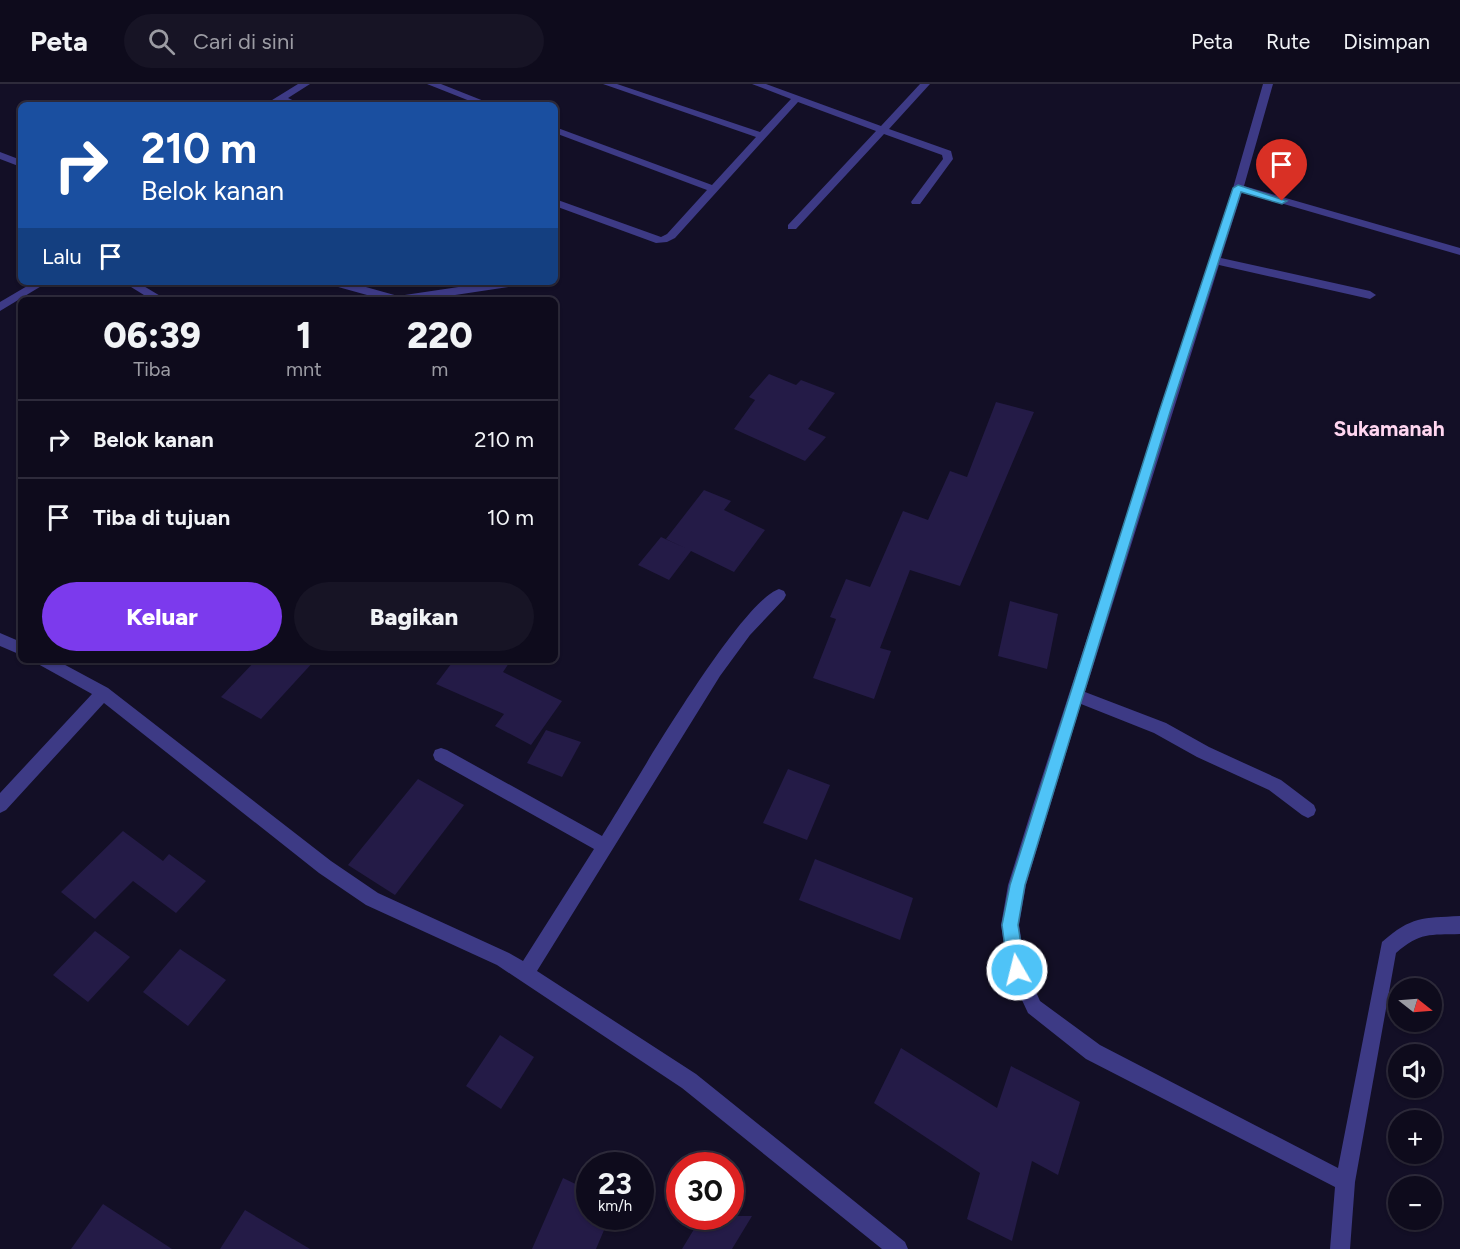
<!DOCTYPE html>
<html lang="id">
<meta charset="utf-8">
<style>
:root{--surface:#0e0b1c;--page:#171425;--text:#f1f3f6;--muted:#9b9ba3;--line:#2e2b3b;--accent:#7c3aed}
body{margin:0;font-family:Figtree,sans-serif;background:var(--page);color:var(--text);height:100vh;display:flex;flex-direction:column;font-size:22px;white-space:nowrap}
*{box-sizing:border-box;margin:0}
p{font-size:20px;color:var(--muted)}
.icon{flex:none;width:33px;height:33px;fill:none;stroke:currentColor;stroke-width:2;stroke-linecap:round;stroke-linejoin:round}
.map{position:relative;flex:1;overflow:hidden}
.details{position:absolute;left:18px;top:213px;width:540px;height:366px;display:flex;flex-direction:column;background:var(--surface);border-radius:9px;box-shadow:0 2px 4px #0004,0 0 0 2px var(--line)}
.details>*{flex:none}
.hud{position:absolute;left:18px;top:18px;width:540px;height:183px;border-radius:9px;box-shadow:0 2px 4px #0004,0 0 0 2px var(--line);background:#1a4fa0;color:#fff;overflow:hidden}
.needle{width:39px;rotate:107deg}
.controls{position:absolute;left:1388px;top:894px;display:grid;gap:12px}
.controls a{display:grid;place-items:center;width:54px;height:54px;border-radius:50%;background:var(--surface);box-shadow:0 2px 4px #0004,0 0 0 2px var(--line);font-size:30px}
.speed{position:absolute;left:576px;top:1068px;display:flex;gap:12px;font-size:30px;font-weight:700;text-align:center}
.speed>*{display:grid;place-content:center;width:78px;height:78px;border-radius:50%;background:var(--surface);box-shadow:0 2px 4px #0004,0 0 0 2px var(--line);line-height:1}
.speed small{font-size:15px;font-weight:400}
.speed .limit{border:9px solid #d22;background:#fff;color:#111}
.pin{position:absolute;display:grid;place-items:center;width:51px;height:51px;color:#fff;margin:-62px -26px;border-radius:50% 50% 50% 0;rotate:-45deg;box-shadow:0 0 6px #0007}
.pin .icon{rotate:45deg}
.me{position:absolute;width:66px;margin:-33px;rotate:352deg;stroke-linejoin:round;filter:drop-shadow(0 0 4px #0008)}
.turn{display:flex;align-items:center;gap:21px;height:126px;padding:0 24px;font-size:27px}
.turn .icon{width:78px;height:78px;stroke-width:2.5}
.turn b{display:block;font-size:42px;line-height:51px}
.then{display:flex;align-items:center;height:57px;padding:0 24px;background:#0003;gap:12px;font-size:22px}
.eta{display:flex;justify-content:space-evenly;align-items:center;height:102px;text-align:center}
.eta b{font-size:36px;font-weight:800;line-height:42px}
.action{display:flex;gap:12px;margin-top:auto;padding:12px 24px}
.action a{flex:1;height:69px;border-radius:36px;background:var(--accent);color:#fff;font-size:24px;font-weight:800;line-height:69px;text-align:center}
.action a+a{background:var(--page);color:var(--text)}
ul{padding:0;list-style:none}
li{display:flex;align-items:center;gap:18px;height:78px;padding:0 24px;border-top:2px solid var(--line)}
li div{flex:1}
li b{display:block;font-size:22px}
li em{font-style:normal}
header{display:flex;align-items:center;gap:36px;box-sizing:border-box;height:84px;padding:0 30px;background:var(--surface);border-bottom:2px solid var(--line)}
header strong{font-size:28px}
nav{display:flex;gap:33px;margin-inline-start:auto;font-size:21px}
.search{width:420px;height:54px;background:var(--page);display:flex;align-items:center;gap:15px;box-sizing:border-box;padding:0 21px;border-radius:33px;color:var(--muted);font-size:22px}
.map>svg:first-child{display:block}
.building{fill:#241b47}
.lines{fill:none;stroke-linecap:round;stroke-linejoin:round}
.minor{fill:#3d3a85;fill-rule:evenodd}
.route{fill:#4fc3f7;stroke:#337fa1;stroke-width:1.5}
.labels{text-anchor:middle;stroke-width:6;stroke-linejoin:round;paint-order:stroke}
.quarter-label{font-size:21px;font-weight:bold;fill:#ffd6f0;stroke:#130f26}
</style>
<header>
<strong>Peta</strong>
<div class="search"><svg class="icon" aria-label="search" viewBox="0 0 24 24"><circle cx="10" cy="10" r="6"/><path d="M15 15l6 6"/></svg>Cari di sini</div>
<nav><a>Peta</a><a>Rute</a><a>Disimpan</a></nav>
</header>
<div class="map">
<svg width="1460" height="1165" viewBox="0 0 1460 1165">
<rect width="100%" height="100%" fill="#130f26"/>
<g class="building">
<polygon points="769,290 796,301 801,296 835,309 808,345 826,353 805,377 734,345 755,316 749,313"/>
<polygon points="996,318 1034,328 960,502 910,486 880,564 891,567 874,615 813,594 836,535 830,533 846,495 870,503 903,427 928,436 950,387 967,393"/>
<polygon points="704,406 731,417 724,426 765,446 734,488 691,467 669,496 638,481 661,453 685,464 666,455"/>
<polygon points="1010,517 1058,530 1047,585 998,572"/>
<polygon points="256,576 315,576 261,635 221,613"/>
<polygon points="454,576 511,576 503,588 562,617 531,661 495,642 504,630 436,600"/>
<polygon points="546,646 581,658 562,693 527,679"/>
<polygon points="788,685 830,701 807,756 763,739"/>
<polygon points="418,695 464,721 395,811 348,781"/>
<polygon points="123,747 163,777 169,770 206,797 176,829 133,797 95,835 61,808"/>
<polygon points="815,775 913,814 900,856 799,816"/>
<polygon points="95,847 130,873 88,918 53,891"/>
<polygon points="180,865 226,896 188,942 143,908"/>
<polygon points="500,951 534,973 501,1025 466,1002"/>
<polygon points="901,964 997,1024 1011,982 1080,1018 1058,1091 1032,1077 1012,1157 967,1135 980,1089 874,1019"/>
<polygon points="563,1094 590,1107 590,1132 610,1132 596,1165 532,1165"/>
<polygon points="103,1120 172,1165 71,1165"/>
<polygon points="245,1126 310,1165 220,1165"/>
<polygon points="702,1132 752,1132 732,1165 682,1165"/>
</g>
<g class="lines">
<g class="minor">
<polygon points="298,0 310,0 288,14 303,21 289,21 281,18 276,21 264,21"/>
<polygon points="427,0 441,0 494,21 480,21"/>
<polygon points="603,0 617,0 760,48 791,15 752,0 766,0 881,42 920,0 930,0 889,45 951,67 953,75 920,120 912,120 911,118 943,75 942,71 884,50 796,145 788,145 788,141 876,47 798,18 675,154 667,158 656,159 555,122 555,115 661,153 667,150 707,106 555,49 555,43 712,101 756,53"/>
<path d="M 1263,0 L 1273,0 L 1244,102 L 1460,164 L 1460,171 L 1242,108 L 1221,174 L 1370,207 L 1376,211 L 1370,215 L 1219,181 L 1085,608 L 1166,639 L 1209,663 L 1281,696 L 1314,721 L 1316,726 L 1314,731 L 1308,734 L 1302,731 L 1269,706 L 1197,673 L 1154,649 L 1081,620 L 1026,801 L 1019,841 L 1026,885 L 1040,917 L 1100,961 L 1338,1084 L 1382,858 C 1412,832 1422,834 1460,832 L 1460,850 C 1430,851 1420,848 1396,869 L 1355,1098 L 1350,1165 L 1330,1165 L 1335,1103 L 1086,975 L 1028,929 L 1008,886 L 1001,841 L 1008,801 L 1033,721 L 1233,104 Z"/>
<polygon points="0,68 21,76 21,83 0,75"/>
<polygon points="34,198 48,198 0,227 0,218"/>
<polygon points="123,198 137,198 167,216 152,216"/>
<polygon points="329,198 348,198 398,212 492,198 521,198 515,202 422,216 385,216 331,201"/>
<path d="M 779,505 L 784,507 L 786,511 L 784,515 L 750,551 L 720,592 L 537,887 L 696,990 L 905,1158 L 908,1165 L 882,1165 L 682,1004 L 497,881 L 366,821 L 319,789 L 104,619 L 6,726 L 0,729 L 0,709 L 92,610 L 38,580 L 36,576 L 56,576 L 108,604 L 331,777 L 378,809 L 509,869 L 523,877 L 594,765 L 435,676 L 433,671 L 435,666 L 441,664 L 447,666 L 602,752 C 630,708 738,519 779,505 Z"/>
<polygon points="0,549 21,558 21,571 0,562"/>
</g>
</g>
<polygon class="route" points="1238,101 1287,117 1282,120 1241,108 1170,328 1025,801 1018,841 1025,886 1022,892 1017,894 1011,892 1008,886 1002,841 1010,801 1159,328 1233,104"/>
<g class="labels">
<g class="quarter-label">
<text x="1389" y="352">Sukamanah</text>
</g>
</g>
</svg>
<div class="controls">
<a><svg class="needle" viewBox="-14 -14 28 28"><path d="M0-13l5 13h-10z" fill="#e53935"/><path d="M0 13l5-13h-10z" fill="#9b9ba3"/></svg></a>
<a><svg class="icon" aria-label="sound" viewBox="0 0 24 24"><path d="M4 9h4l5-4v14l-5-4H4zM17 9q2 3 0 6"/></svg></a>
<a>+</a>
<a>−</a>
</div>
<div class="speed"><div>23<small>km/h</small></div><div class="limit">30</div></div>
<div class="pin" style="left:1282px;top:117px;background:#d93025"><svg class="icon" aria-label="arrive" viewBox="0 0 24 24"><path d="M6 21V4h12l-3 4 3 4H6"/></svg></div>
<svg class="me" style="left:1017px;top:886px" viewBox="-20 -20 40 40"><circle r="17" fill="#4fc3f7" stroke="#fff" stroke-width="3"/><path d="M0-11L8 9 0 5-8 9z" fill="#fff"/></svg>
<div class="hud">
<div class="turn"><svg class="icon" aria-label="right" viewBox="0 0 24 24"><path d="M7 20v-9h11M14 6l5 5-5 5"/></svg><div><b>210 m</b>Belok kanan</div></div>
<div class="then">Lalu<svg class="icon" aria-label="arrive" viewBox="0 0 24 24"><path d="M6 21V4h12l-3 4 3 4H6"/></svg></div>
</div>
<section class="details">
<div class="eta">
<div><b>06:39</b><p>Tiba</p></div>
<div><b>1</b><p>mnt</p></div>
<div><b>220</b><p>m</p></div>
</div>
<ul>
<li><svg class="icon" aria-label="right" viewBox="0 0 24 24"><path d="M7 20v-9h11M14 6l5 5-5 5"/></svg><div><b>Belok kanan</b></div><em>210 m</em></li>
<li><svg class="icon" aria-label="arrive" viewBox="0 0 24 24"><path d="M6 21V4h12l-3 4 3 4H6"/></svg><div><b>Tiba di tujuan</b></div><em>10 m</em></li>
</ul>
<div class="action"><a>Keluar</a><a>Bagikan</a></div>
</section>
</div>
